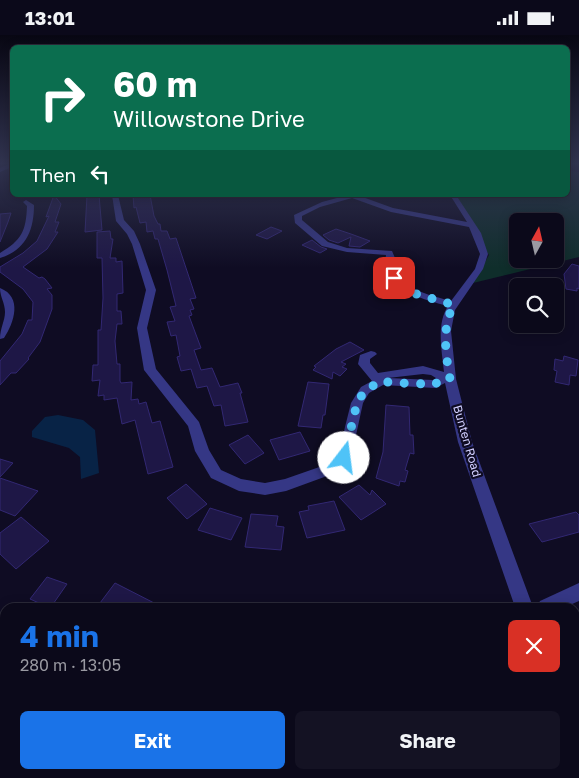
<!DOCTYPE html>
<meta charset="utf-8">
<style>
:root{--surface:#0b091a;--page:#141223;--text:#f1f3f6;--muted:#9a9aa2;--line:#2b2a39;--accent:#1a73e8}
body{margin:0;font-family:"Golos Text",sans-serif;background:var(--page);color:var(--text);height:100vh;display:flex;flex-direction:column;font-size:19px;white-space:nowrap}
*{box-sizing:border-box;margin:0}
p{font-size:16px;color:var(--muted)}
.icon{flex:none;width:28px;height:28px;fill:none;stroke:currentColor;stroke-width:2;stroke-linecap:round;stroke-linejoin:round}
.map{position:relative;flex:1;overflow:hidden}
.panel{position:absolute;left:0px;top:568px;width:580px;height:176px;display:flex;flex-direction:column;background:var(--surface);border-radius:15px 15px 0 0;box-shadow:0 2px 12px #0003,0 0 0 1px var(--line)}
.panel>*{flex:none}
.banner{position:absolute;left:10px;top:10px;width:560px;height:152px;border-radius:8px;box-shadow:0 2px 12px #0003,0 0 0 1px var(--line);background:#0b6e4f;color:#fff;overflow:hidden}
.needle{width:32px;rotate:8deg}
.buttons{position:absolute;left:509px;top:178px;display:grid;gap:10px}
.buttons a{display:grid;place-items:center;width:55px;height:55px;border-radius:8px;background:var(--surface);box-shadow:0 2px 12px #0003,0 0 0 1px var(--line);font-size:25px}
.pin{position:absolute;display:grid;place-items:center;width:42px;height:42px;color:#fff;margin:-21px;border-radius:10px;box-shadow:0 2px 8px #0006}
.me{position:absolute;width:55px;margin:-28px;rotate:15deg;stroke-linejoin:round;filter:drop-shadow(0 0 4px #0008)}
.turn{display:flex;align-items:center;gap:18px;height:105px;padding:0 20px;font-size:22px}
.turn .icon{width:65px;height:65px;stroke-width:2.5}
.turn b{display:block;font-size:35px;line-height:42px}
.then{display:flex;align-items:center;height:48px;padding:0 20px;background:#0003;gap:10px;font-size:19px}
.round{display:grid;place-items:center;flex:none;width:52px;height:52px;border-radius:8px;background:var(--page)}
.head{display:flex;align-items:center;justify-content:space-between;height:85px;padding:0 20px}
h1{font-size:30px;font-weight:700;line-height:38px;color:var(--accent)}
.cta{display:flex;gap:10px;margin-top:auto;padding:10px 20px}
.cta a{flex:1;height:58px;border-radius:8px;background:var(--accent);color:#fff;font-size:20px;font-weight:700;line-height:58px;text-align:center}
.cta a+a{background:var(--page);color:var(--text)}
.status{display:flex;justify-content:space-between;align-items:center;height:35px;padding:0 25px;background:var(--surface);direction:ltr}
.status svg{height:14px;fill:currentColor}
.map>svg:first-child{display:block}
.green{fill:#0f2e2b;fill-rule:evenodd}
.water{fill:#082346}
.building{fill:#1e1746;stroke:#322873}
.lines{fill:none;stroke-linecap:round;stroke-linejoin:round}
.minor{fill:#353785;fill-rule:evenodd}
.major{fill:#b556ff;fill-rule:evenodd}
.route{stroke:#4fc3f7;stroke-width:9;stroke-dasharray:0 16.2}
.labels{text-anchor:middle;stroke-width:4.5;stroke-linejoin:round;paint-order:stroke}
.street-label{font-size:12px;fill:#d1cfff;stroke:#0f0c23}
</style>
<div class="status"><b>13:01</b><svg viewBox="0 0 49 12"><path d="M0 12V9h3v3zM5 12V6h3v6zM10 12V3h3v9zM15 12V0h3v12zM26 1h20v11H26zM47 4h2v5h-2z"/></svg></div>
<div class="map">
<svg width="579" height="743" viewBox="0 0 579 743">
<rect width="100%" height="100%" fill="#0f0c23"/>
<path class="green" d="M 568,129 L 571,136 L 579,137 L 579,222 L 473,248 L 489,220 L 470,191 L 454,160 L 568,160 ZM 518,186 L 555,186 L 555,224 L 518,224 Z"/>
<polygon class="water" points="58,380 83,385 95,395 99,438 81,444 80,422 69,413 32,402 32,396 45,382"/>
<g class="building">
<polygon points="54,160 61,169 55,187 59,187 55,197 58,197 47,214 23,232 39,243 42,242 45,244 52,253 47,254 52,260 52,274 40,307 28,323 29,324 16,338 11,338 0,350 0,326 22,299 28,285 32,285 33,267 23,254 0,237 0,232 23,218 37,206 49,181 46,182"/>
<polygon points="87,160 99,160 102,195 85,197"/>
<polygon points="133,160 150,160 154,181 158,189 160,189 161,196 167,196 170,204 176,203 196,263 190,264 194,274 190,275 192,280 189,281 201,313 194,315 201,335 212,333 220,352 238,348 242,358 240,358 248,387 225,391 221,370 214,371 207,351 197,353 191,334 181,336 177,322 180,321 176,300 171,301 167,287 175,286 170,272 176,271 167,235 158,204 155,204 153,196 147,197 146,187 140,188 136,172 134,173"/>
<polygon points="11,178 8,187 0,207 0,179"/>
<polygon points="271,192 282,196 267,204 256,200"/>
<polygon points="336,194 351,199 370,206 360,212 349,211 351,202 338,208 329,205 323,200"/>
<polygon points="110,196 111,204 113,204 110,223 116,223 116,227 122,226 123,258 117,259 117,276 121,276 122,289 117,289 115,306 117,329 120,329 120,346 121,348 132,347 131,365 138,364 139,369 146,367 152,388 160,386 173,432 148,439 135,385 122,389 117,363 104,365 104,360 98,361 100,345 92,346 93,330 98,330 98,295 101,295 103,263 102,223 97,223 97,197"/>
<polygon points="312,205 321,212 327,214 320,218 302,210"/>
<polygon points="572,229 579,231 579,254 577,253 577,256 566,254 564,239"/>
<polygon points="350,307 364,315 341,327 346,329 342,332 347,334 340,341 333,337 332,344 313,335 316,332 314,331 336,314"/>
<polygon points="564,321 578,325 576,341 570,340 569,350 555,347 557,336 554,335 555,324 563,326"/>
<polygon points="308,347 329,349 325,380 323,380 321,393 298,391"/>
<polygon points="386,370 409,372 410,400 413,400 414,419 410,418 405,435 408,436 405,447 400,446 399,451 376,443 383,417"/>
<polygon points="300,397 310,416 279,425 270,405"/>
<polygon points="248,400 264,418 245,429 229,410"/>
<polygon points="0,424 13,428 0,442"/>
<polygon points="0,443 38,456 15,481 0,475"/>
<polygon points="186,449 207,469 187,484 167,463"/>
<polygon points="359,450 370,460 372,455 386,469 361,485 339,462"/>
<polygon points="334,466 345,495 307,503 299,477 309,475 308,471"/>
<polygon points="210,473 242,483 231,505 198,495"/>
<polygon points="576,477 579,480 579,497 542,507 529,489"/>
<polygon points="251,479 278,481 276,491 284,492 281,515 245,512"/>
<polygon points="21,482 49,506 16,534 0,519 0,498"/>
<polygon points="47,542 67,549 51,572 36,572 39,568 30,564"/>
<polygon points="115,548 162,572 108,572 100,568"/>
</g>
<g class="lines">
<g class="minor">
<polygon points="9,129 12,129 12,132 0,137 0,133"/>
<path d="M 112,160 L 118,160 L 124,185 L 134,196 L 140,209 L 156,255 L 147,293 L 156,334 L 199,387 L 209,415 L 221,435 L 241,444 L 265,448 L 285,444 L 328,429 L 338,420 L 351,368 L 361,352 L 372,346 L 358,329 L 360,320 L 371,316 L 375,317 L 377,319 L 370,324 L 370,328 L 378,338 L 423,331 L 444,337 C 442,317 436,289 448,271 C 422,264 398,258 384,234 L 386,220 L 347,217 L 322,211 L 295,188 L 294,180 L 322,167 L 348,160 L 357,160 L 393,173 L 467,187 L 450,160 L 456,160 L 481,198 L 488,219 L 483,234 L 455,275 L 451,296 L 456,344 L 472,407 L 533,572 L 515,572 L 458,407 L 445,348 L 435,353 L 383,350 L 369,358 L 363,368 L 351,423 L 338,437 L 286,456 L 265,460 L 239,456 L 211,443 L 195,416 L 188,391 L 144,335 L 137,293 L 146,255 L 132,209 L 127,199 L 116,186 ZM 352,163 L 391,177 L 469,192 L 480,219 L 475,234 L 451,266 C 429,260 405,255 392,234 L 395,223 L 392,216 L 347,213 L 328,207 L 302,185 L 302,181 L 320,172 ZM 423,339 L 431,340 L 436,343 L 433,345 L 388,343 Z"/>
<path d="M 26,165 L 34,170 C 34,195 26,215 0,223 L 0,218 C 22,205 26,196 27,171 L 23,167 Z"/>
<path d="M 0,253 C 23,262 14,288 4,303 L 0,304 C 0,293 5,286 5,277 C 5,268 0,262 0,253 Z"/>
<polygon points="579,548 579,566 565,572 537,572 540,566"/>
<polygon points="575,684 579,686 579,715 575,713"/>
</g>
<g class="major">
<polygon points="0,585 5,587 5,606 0,604"/>
<polygon points="203,739 230,739 231,743 204,743"/>
</g>
</g>
<linearGradient id="sky" x2="0" y2="1"><stop stop-color="#080713"/><stop offset="0.55" stop-color="#313450"/><stop offset="1" stop-color="#313450" stop-opacity="0"/></linearGradient>
<rect width="579" height="233" fill="url(#sky)"/>
<g class="lines">
<path class="route" d="M 344,423 L 357,368 L 365,355 L 382,346 C 387,348 425,349 435,349 L 443,344 L 450,344 C 446,321 441,291 454,270 L 413,258 L 394,243"/>
</g>
<g class="labels">
<g class="street-label">
<text transform="translate(467 406) rotate(74)" y="4">Bunten Road</text>
</g>
</g>
</svg>
<div class="buttons">
<a><svg class="needle" viewBox="-14 -14 28 28"><path d="M0-13l5 13h-10z" fill="#e53935"/><path d="M0 13l5-13h-10z" fill="#9a9aa2"/></svg></a>
<a><svg class="icon" aria-label="search" viewBox="0 0 24 24"><circle cx="10" cy="10" r="6"/><path d="M15 15l6 6"/></svg></a>
</div>
<div class="pin" style="left:394px;top:243px;background:#d93025"><svg class="icon" aria-label="arrive" viewBox="0 0 24 24"><path d="M6 21V4h12l-3 4 3 4H6"/></svg></div>
<svg class="me" style="left:344px;top:423px" viewBox="-20 -20 40 40"><circle r="19" fill="#fff"/><path d="M0-13L10 11 0 6-10 11z" fill="#4fc3f7"/></svg>
<div class="banner">
<div class="turn"><svg class="icon" aria-label="right" viewBox="0 0 24 24"><path d="M7 20v-9h11M14 6l5 5-5 5"/></svg><div><b>60 m</b>Willowstone Drive</div></div>
<div class="then">Then<svg class="icon" aria-label="left" viewBox="0 0 24 24"><path d="M17 20v-9H6M10 6l-5 5 5 5"/></svg></div>
</div>
<section class="panel">
<div class="head"><div><h1>4 min</h1><p>280 m · 13:05</p></div><a class="round" style="background:#d93025;color:#fff"><svg class="icon" aria-label="close" viewBox="0 0 24 24"><path d="M6 6l12 12M18 6L6 18"/></svg></a></div>
<div class="cta"><a>Exit</a><a>Share</a></div>
</section>
</div>
